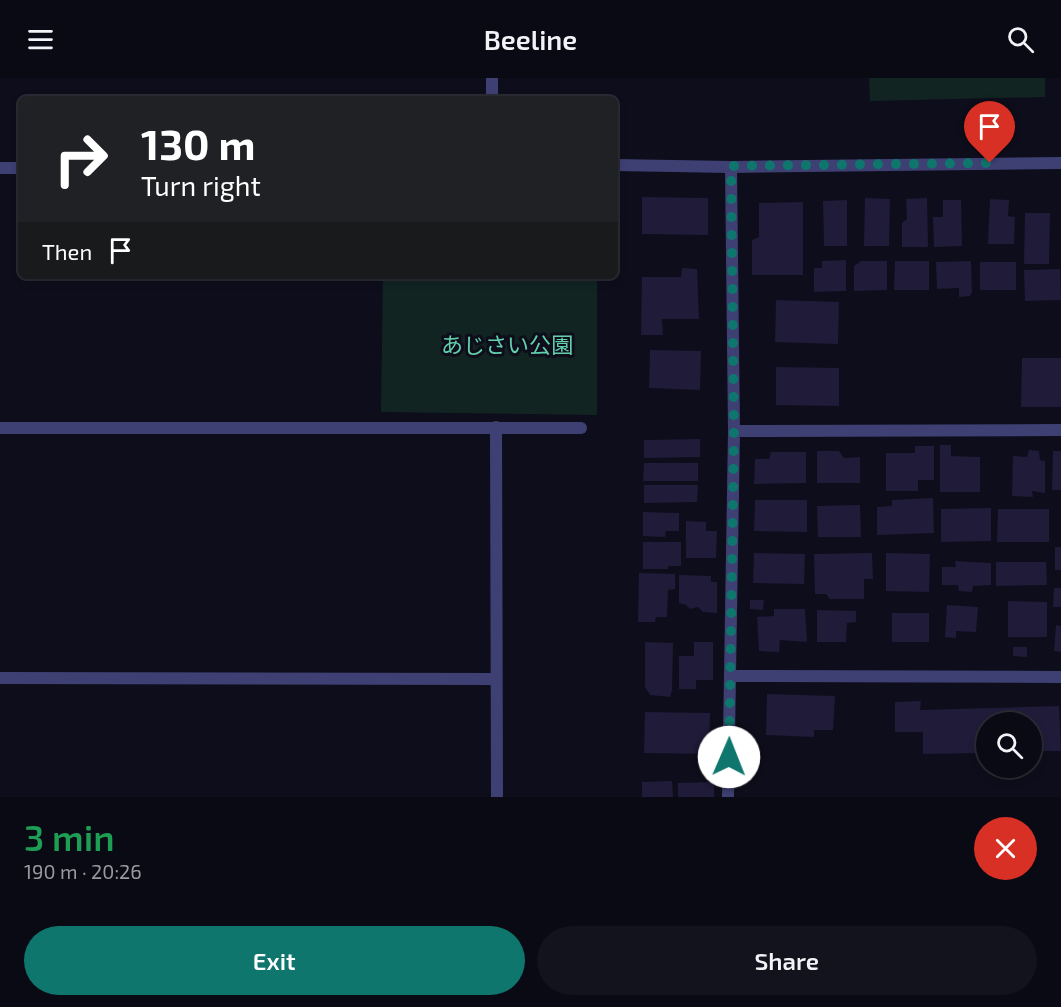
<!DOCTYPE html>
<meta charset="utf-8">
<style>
:root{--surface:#0a0a14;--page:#13131d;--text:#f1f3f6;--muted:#999aa0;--line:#2a2b34;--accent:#0f766e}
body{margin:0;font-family:"Exo 2","Noto Sans JP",sans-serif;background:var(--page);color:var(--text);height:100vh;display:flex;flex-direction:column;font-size:22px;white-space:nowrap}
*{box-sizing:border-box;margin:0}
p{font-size:20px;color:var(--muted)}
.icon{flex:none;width:33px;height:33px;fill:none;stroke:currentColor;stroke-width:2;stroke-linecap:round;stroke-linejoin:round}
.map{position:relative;height:719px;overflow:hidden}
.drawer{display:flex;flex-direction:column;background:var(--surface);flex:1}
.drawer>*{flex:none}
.top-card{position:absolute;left:18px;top:18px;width:600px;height:183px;border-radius:9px;box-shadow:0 3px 9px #0003,0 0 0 2px var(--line);background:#202124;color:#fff;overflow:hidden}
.controls{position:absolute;left:976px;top:634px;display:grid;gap:12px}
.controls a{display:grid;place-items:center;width:66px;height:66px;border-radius:50%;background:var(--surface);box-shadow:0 3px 9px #0003,0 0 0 2px var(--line);font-size:30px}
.pin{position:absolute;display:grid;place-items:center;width:51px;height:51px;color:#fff;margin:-62px -26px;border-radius:50% 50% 50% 0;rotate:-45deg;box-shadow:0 0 6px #0007}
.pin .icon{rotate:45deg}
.me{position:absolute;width:66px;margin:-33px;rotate:1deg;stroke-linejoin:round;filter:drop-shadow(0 0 4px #0008)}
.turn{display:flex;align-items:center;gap:21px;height:126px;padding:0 24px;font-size:27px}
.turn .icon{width:78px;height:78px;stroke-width:2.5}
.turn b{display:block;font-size:42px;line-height:51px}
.then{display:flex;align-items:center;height:57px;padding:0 24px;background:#0003;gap:12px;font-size:22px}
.round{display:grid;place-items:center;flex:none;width:63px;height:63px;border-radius:32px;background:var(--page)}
.summary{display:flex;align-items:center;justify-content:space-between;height:102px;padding:0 24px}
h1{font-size:36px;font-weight:600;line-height:45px;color:#1e9e55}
.action{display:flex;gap:12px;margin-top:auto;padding:12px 24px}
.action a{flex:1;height:69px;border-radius:36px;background:var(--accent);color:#fff;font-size:24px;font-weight:600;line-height:69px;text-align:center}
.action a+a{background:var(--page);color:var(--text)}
header{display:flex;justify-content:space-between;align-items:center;height:78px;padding:0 24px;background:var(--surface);font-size:27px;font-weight:600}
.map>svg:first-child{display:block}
.green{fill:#112422}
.building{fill:#1f1b39}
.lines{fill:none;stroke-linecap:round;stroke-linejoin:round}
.street{stroke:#3e4074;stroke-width:12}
.route{stroke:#0f766e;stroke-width:10;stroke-dasharray:0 18}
.labels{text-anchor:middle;stroke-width:6;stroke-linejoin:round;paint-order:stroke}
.park-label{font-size:22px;fill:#63cfab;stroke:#0e0d1b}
</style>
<header><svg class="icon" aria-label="menu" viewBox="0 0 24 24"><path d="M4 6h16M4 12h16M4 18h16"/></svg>Beeline<svg class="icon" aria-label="search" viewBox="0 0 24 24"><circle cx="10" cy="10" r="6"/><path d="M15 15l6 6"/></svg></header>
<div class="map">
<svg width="1061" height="719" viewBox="0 0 1061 719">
<rect width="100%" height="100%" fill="#0e0d1b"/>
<g class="green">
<polygon points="869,0 1045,0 1045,19 870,23"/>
<polygon points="383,198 597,198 597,337 381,334"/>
</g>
<g class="building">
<polygon points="642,119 708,120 708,157 642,156"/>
<polygon points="865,120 890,121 889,168 864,168"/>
<polygon points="927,120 928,169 902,169 902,145 907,141 906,121"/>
<polygon points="990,121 1009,122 1008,138 1015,139 1014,166 988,166"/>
<polygon points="847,122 847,168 824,168 823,123"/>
<polygon points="943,122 961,122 962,168 934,169 933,139 943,139"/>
<polygon points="803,124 803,197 752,197 752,162 759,159 759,125"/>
<polygon points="1025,135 1050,135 1049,186 1024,186"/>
<polygon points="846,182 846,213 814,214 814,190 822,190 822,183"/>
<polygon points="861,183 887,183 887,212 854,213 854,188"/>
<polygon points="895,183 929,183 929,212 894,212"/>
<polygon points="971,183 972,214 970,218 959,219 959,210 937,211 936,184"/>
<rect x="980" y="184" width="36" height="28"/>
<polygon points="682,190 697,191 699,241 662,241 663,257 641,257 642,199 681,199"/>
<polygon points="1060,191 1061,222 1025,223 1024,192"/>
<polygon points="776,222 839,224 838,266 775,264"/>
<polygon points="650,272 701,273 700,312 649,310"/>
<polygon points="1022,280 1061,280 1061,329 1021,329"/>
<polygon points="776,289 839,290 839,328 776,327"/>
<polygon points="700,361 700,379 644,380 644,362"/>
<polygon points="940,367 951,367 951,378 980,379 980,414 940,414"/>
<polygon points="915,368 934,368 934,402 918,402 918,413 886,413 886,375 915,375"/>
<polygon points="1029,372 1039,373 1040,382 1045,383 1045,415 1032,413 1033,419 1012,418 1013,378 1027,379"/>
<polygon points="817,373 839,373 844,380 860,379 860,405 817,405"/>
<polygon points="1053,373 1061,373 1061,412 1052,412"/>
<polygon points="771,374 806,374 806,405 754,406 755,381 769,381"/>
<polygon points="644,385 698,385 698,403 643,403"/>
<polygon points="644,407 698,407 697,424 644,425"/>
<polygon points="933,420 934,455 877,457 877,429 892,428 892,422"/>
<polygon points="755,422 807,422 807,454 754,453"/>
<polygon points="860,427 861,459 818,459 817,428"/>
<polygon points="991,430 991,463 941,464 941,431"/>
<polygon points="998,431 1049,431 1049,464 997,464"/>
<polygon points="643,434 679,435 679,453 666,453 665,459 643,458"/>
<polygon points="686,443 706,444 706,453 717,453 716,480 686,480"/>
<polygon points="643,464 681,464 681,488 668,488 668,491 643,491"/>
<rect x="1055" y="469" width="6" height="23"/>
<polygon points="754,475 805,476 804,506 753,505"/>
<polygon points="872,475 873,501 864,501 864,521 830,521 826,516 815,516 814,476"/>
<polygon points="886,475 930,476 929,514 886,513"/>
<polygon points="955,483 991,485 991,507 973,508 972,514 959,513 958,507 942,507 942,489 956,489"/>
<polygon points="996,484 1046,484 1047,507 996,508"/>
<polygon points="639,495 675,496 675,511 668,512 667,539 656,539 655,544 638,544"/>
<polygon points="679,497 711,498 711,504 717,504 717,535 703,534 698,529 690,531 686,527 679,525"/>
<polygon points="1054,510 1061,510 1061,529 1053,529"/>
<polygon points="750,522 764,522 763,532 750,531"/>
<polygon points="1008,523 1047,524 1047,559 1008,559"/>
<polygon points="947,527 978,529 976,554 956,553 956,560 945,559"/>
<polygon points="774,531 805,531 807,564 780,562 779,574 759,573 757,539 774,538"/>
<polygon points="817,532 856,533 856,544 847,545 846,564 817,564"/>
<rect x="892" y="535" width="37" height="29"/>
<polygon points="1056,547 1061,548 1061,574 1054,573"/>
<polygon points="645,564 673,565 672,612 670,619 650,617 645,609"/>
<polygon points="694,564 713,564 713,602 696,602 696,611 679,611 679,578 694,578"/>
<polygon points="1013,569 1027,569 1027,579 1013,578"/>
<polygon points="767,616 835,618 833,652 814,652 814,659 766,657"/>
<polygon points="921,623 920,632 1059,628 1061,673 1032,673 1032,645 987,645 987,675 923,676 923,654 895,654 895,624"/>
<polygon points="645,634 710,635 709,676 644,675"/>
<polygon points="672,703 673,719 642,719 642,704"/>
<polygon points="714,704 714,719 678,719 678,705"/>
</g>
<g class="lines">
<g class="street">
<polyline points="492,0 492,21"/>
<polyline points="615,87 731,89 1061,85"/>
<polyline points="0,90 21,90"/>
<polyline points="496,349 497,719"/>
<polyline points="0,350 581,350"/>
<polyline points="734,353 1061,352"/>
<polyline points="730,598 1061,599"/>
<polyline points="0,600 496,601"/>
<polyline points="728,719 734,353 731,89"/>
</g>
</g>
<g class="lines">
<polyline class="route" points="729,679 734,353 731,88 990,85"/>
</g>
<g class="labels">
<g class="park-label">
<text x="507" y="275">あじさい公園</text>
</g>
</g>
</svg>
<div class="controls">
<a><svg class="icon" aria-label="search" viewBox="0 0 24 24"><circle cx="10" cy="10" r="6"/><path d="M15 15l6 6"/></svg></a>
</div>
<div class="pin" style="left:990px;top:85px;background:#d93025"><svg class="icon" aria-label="arrive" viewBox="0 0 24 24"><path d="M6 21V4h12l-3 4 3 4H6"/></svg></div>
<svg class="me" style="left:729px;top:679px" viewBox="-20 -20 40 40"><circle r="19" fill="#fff"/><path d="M0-13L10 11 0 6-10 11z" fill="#0f766e"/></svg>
<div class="top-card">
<div class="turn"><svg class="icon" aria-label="right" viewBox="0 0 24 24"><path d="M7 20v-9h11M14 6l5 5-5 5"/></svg><div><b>130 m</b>Turn right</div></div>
<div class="then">Then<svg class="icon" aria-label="arrive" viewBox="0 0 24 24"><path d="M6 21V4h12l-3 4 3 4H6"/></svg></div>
</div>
</div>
<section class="drawer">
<div class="summary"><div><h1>3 min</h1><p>190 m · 20:26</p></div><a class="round" style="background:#d93025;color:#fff"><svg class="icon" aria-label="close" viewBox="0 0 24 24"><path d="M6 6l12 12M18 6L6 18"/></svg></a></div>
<div class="action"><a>Exit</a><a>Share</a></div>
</section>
